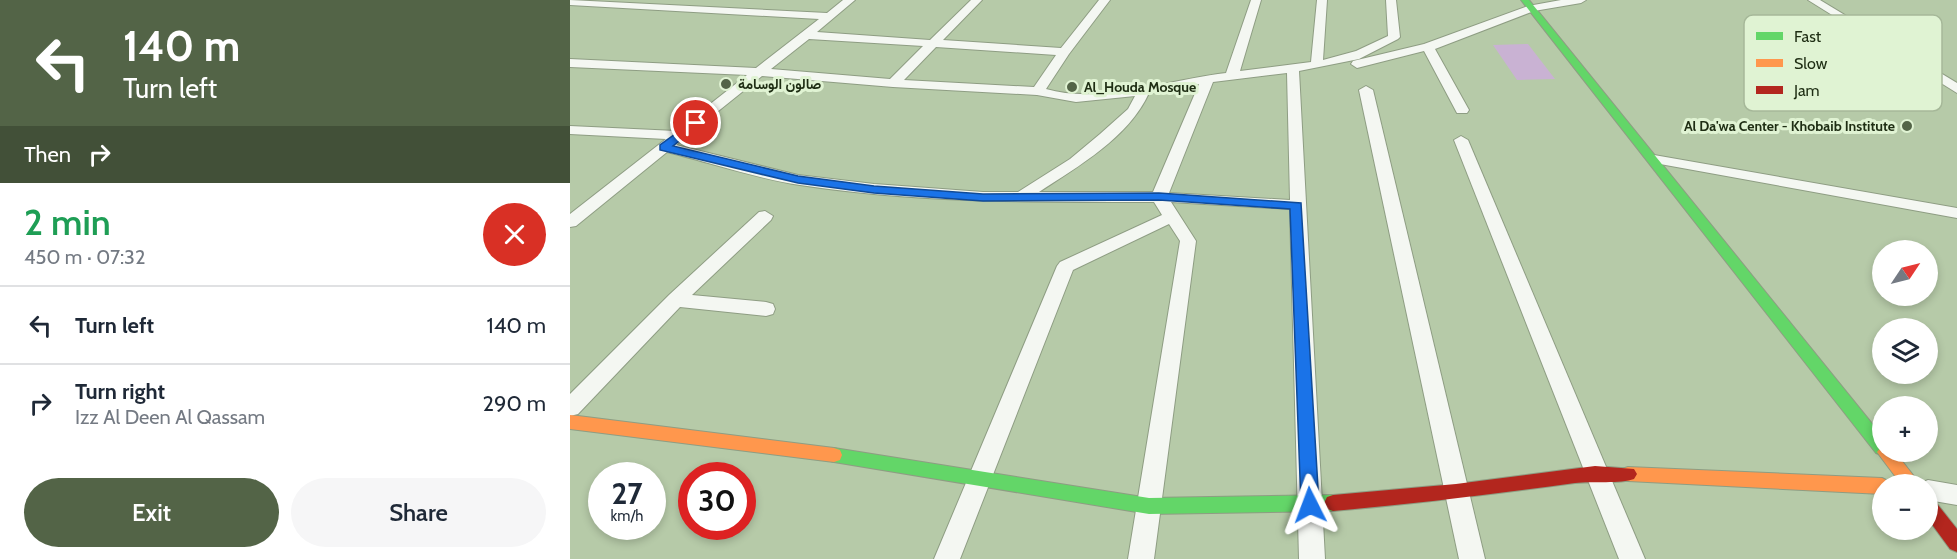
<!DOCTYPE html>
<meta charset="utf-8">
<style>
:root{--surface:#fff;--page:#f6f6f7;--text:#1f2937;--muted:#747a83;--line:#e0e1e3;--accent:#536447}
body{margin:0;font-family:Cabin,Vazirmatn,sans-serif;background:var(--page);color:var(--text);height:100vh;display:flex;flex-direction:column;font-size:22px;white-space:nowrap}
*{box-sizing:border-box;margin:0}
p{font-size:20px;color:var(--muted)}
.icon{flex:none;width:33px;height:33px;fill:none;stroke:currentColor;stroke-width:2;stroke-linecap:round;stroke-linejoin:round}
.map{position:relative;flex:1;overflow:hidden}
.panel{display:flex;flex-direction:column;background:var(--surface);width:570px}
.panel>*{flex:none}
.top-card{background:#536447;color:#fff;overflow:hidden}
.needle{width:39px;rotate:55deg}
.buttons{position:absolute;left:1302px;top:240px;display:grid;gap:12px}
.buttons a{display:grid;place-items:center;width:66px;height:66px;border-radius:50%;background:var(--surface);box-shadow:0 3px 9px #0003;font-size:30px}
.speed{position:absolute;left:18px;top:462px;display:flex;gap:12px;font-size:30px;font-weight:700;text-align:center}
.speed>*{display:grid;place-content:center;width:78px;height:78px;border-radius:50%;background:var(--surface);box-shadow:0 3px 9px #0003;line-height:1}
.speed small{font-size:15px;font-weight:400}
.speed .limit{border:9px solid #d22;background:#fff;color:#111}
.pin{position:absolute;display:grid;place-items:center;width:51px;height:51px;color:#fff;margin:-26px;border:3px solid #fff;border-radius:50%;box-shadow:0 2px 6px #0007}
.me{position:absolute;width:66px;margin:-33px;rotate:357deg;stroke-linejoin:round;filter:drop-shadow(0 0 4px #0008)}
.turn{display:flex;align-items:center;gap:21px;height:126px;padding:0 24px;font-size:27px}
.turn .icon{width:78px;height:78px;stroke-width:2.5}
.turn b{display:block;font-size:42px;line-height:51px}
.then{display:flex;align-items:center;height:57px;padding:0 24px;background:#0003;gap:12px;font-size:22px}
.round{display:grid;place-items:center;flex:none;width:63px;height:63px;border-radius:32px;background:var(--page)}
.summary{display:flex;align-items:center;justify-content:space-between;height:102px;padding:0 24px}
h1{font-size:36px;font-weight:600;line-height:45px;color:#1e9e55}
.primary-button{display:flex;gap:12px;margin-top:auto;padding:12px 24px}
.primary-button a{flex:1;height:69px;border-radius:36px;background:var(--accent);color:#fff;font-size:24px;font-weight:600;line-height:69px;text-align:center}
.primary-button a+a{background:var(--page);color:var(--text)}
ul{padding:0;list-style:none}
li{display:flex;align-items:center;gap:18px;height:78px;padding:0 24px;border-top:2px solid var(--line)}
li div{flex:1}
li b{display:block;font-size:22px}
li em{font-style:normal}
main{display:flex;flex:1;min-height:0}
.map>svg:first-child{display:block}
.green{fill:#c9b2d3}
.lines{fill:none;stroke-linecap:round;stroke-linejoin:round}
.street-casing{stroke:#8e9d83;stroke-width:2}
.fast-casing{stroke:#8e9d83;stroke-width:2}
.slow-casing{stroke:#8e9d83;stroke-width:2}
.jam-casing{stroke:#8e9d83;stroke-width:2}
.street{fill:#f4f7f2;fill-rule:evenodd}
.fast{fill:#63d668;fill-rule:evenodd}
.slow{fill:#ff974d;fill-rule:evenodd}
.jam{fill:#b3261e;fill-rule:evenodd}
.route{fill:#1a73e8;stroke:#114b97;stroke-width:1.5}
.poi-dot{fill:#536447;stroke:#e0f3d3;stroke-width:2}
.labels{text-anchor:middle;stroke-width:6;stroke-linejoin:round;paint-order:stroke}
.far-poi-label{font-size:14px;font-weight:bold;fill:#1e2d13;stroke:#e0f3d3;text-anchor:start}
.key{fill:#e0f3d3;stroke:#a6b899;stroke-width:1.5}
.key-label{font-size:16px;fill:#1e2d13}
</style>
<main>
<section class="panel">
<div class="top-card">
<div class="turn"><svg class="icon" aria-label="left" viewBox="0 0 24 24"><path d="M17 20v-9H6M10 6l-5 5 5 5"/></svg><div><b>140 m</b>Turn left</div></div>
<div class="then">Then<svg class="icon" aria-label="right" viewBox="0 0 24 24"><path d="M7 20v-9h11M14 6l5 5-5 5"/></svg></div>
</div>
<div class="summary"><div><h1>2 min</h1><p>450 m · 07:32</p></div><a class="round" style="background:#d93025;color:#fff"><svg class="icon" aria-label="close" viewBox="0 0 24 24"><path d="M6 6l12 12M18 6L6 18"/></svg></a></div>
<ul>
<li><svg class="icon" aria-label="left" viewBox="0 0 24 24"><path d="M17 20v-9H6M10 6l-5 5 5 5"/></svg><div><b>Turn left</b></div><em>140 m</em></li>
<li><svg class="icon" aria-label="right" viewBox="0 0 24 24"><path d="M7 20v-9h11M14 6l5 5-5 5"/></svg><div><b>Turn right</b><p>Izz Al Deen Al Qassam</p></div><em>290 m</em></li>
</ul>
<div class="primary-button"><a>Exit</a><a>Share</a></div>
</section>
<div class="map">
<svg width="1387" height="559" viewBox="0 0 1387 559">
<rect width="100%" height="100%" fill="#b6caa8"/>
<polygon class="green" points="958,44 985,79 947,80 923,45"/>
<g class="lines">
<defs>
<g id="street">
<path d="M 0,0 L 257,13 L 273,0 L 285,0 L 247,32 L 360,40 L 401,0 L 412,0 L 373,40 L 491,48 L 529,0 L 540,0 L 499,54 L 476,89 C 530,105 601,79 656,73 L 681,0 L 691,0 L 670,71 L 741,62 L 747,0 L 757,0 L 753,60 L 786,51 L 818,36 L 816,0 L 826,0 L 830,37 L 828,39 L 789,59 L 729,71 L 755,559 L 729,559 L 720,209 L 601,202 L 626,241 L 584,559 L 558,559 L 610,241 L 599,224 L 503,270 L 390,559 L 364,559 L 487,266 L 490,262 L 592,215 L 584,202 C 466,202 347,203 230,185 C 185,178 141,163 97,152 L 6,226 L 0,227 L 0,214 L 96,139 L 0,134 L 0,126 L 106,131 L 177,75 L 0,67 L 0,59 L 186,68 L 249,19 L 0,5 ZM 239,39 L 353,46 L 320,79 L 201,69 ZM 366,47 L 486,55 L 464,87 L 334,80 ZM 717,73 L 720,200 L 599,193 L 643,82 ZM 192,76 L 323,87 L 467,95 L 506,102 L 565,96 L 558,109 L 530,134 L 500,159 L 448,192 L 413,192 L 304,184 L 228,175 L 106,145 ZM 629,84 L 583,192 L 469,192 C 509,166 559,137 579,93 Z"/>
<polygon points="991,0 1016,0 1011,3 964,11 865,49 899,110 897,113 887,113 854,51 787,68 781,64 783,61 854,44 958,6"/>
<polygon points="1238,0 1250,0 1387,83 1387,93"/>
<polygon points="796,86 803,90 915,559 889,559 789,90"/>
<polygon points="891,136 898,140 1075,559 1049,559 884,140"/>
<polygon points="1084,155 1387,208 1387,218 1079,162 1077,159"/>
<polygon points="195,211 203,216 201,220 122,295 196,302 203,304 205,309 203,314 196,316 110,307 8,414 0,416 0,394 99,295 189,212"/>
<polygon points="1358,480 1387,485 1387,505 1358,500 1358,484 1349,484"/>
</g>
<g id="fast">
<polygon points="951,0 959,0 1312,436 1312,452 1318,453 1312,455 1306,453"/>
<polygon points="264,448 579,498 763,495 769,497 772,503 769,509 763,511 579,514 264,462 258,460 256,455 258,450"/>
</g>
<g id="slow">
<polygon points="0,415 264,448 270,450 272,455 270,460 264,462 0,429"/>
<polygon points="1312,446 1312,452 1325,452 1350,484 1331,484 1307,452"/>
<polygon points="1058,467 1312,478 1318,481 1320,484 1312,484 1312,494 1058,481 1052,479 1049,474 1052,469"/>
</g>
<g id="jam">
<path d="M 1025,466 L 1064,469 L 1067,474 L 1064,479 C 1051,484 1022,481 1005,483 C 924,494 844,504 763,511 L 757,509 L 754,503 L 757,497 L 763,495 L 886,484 Z"/>
<polygon points="1358,498 1364,500 1387,529 1387,552 1380,549 1358,519"/>
</g>
</defs>
<use href="#street" class="street-casing"/>
<use href="#fast" class="fast-casing"/>
<use href="#slow" class="slow-casing"/>
<use href="#jam" class="jam-casing"/>
<use href="#street" class="street"/>
<use href="#fast" class="fast"/>
<use href="#slow" class="slow"/>
<use href="#jam" class="jam"/>
</g>
<polygon class="route" points="126,119 131,123 130,125 103,146 228,176 304,186 413,194 589,193 731,203 749,505 747,510 740,513 734,510 731,505 720,209 589,200 413,201 304,193 228,183 90,150 90,145"/>
<g class="poi-dot">
<circle cx="156" cy="84" r="6"/>
<circle cx="502" cy="87" r="6"/>
<circle cx="1337" cy="126" r="6"/>
</g>
<g class="labels">
<g class="far-poi-label">
<text x="168" y="89">صالون الوسامة</text>
<text x="514" y="92">Al_Houda Mosque</text>
<text x="1325" y="131" text-anchor="end">Al Da'wa Center - Khobaib Institute</text>
</g>
</g>
<rect x="1174" y="15" width="198" height="96" rx="9" class="key"/>
<rect x="1186" y="32" width="27" height="8" fill="#63d668"/>
<rect x="1186" y="59" width="27" height="8" fill="#ff974d"/>
<rect x="1186" y="86" width="27" height="8" fill="#b3261e"/>
<g class="key-label">
<text x="1224" y="42">Fast</text>
<text x="1224" y="69">Slow</text>
<text x="1224" y="96">Jam</text>
</g>
</svg>
<div class="buttons">
<a><svg class="needle" viewBox="-14 -14 28 28"><path d="M0-13l5 13h-10z" fill="#e53935"/><path d="M0 13l5-13h-10z" fill="#747a83"/></svg></a>
<a><svg class="icon" aria-label="layers" viewBox="0 0 24 24"><path d="M12 4l9 5-9 5-9-5zM3 14l9 5 9-5"/></svg></a>
<a>+</a>
<a>−</a>
</div>
<div class="speed"><div>27<small>km/h</small></div><div class="limit">30</div></div>
<div class="pin" style="left:126px;top:123px;background:#d93025"><svg class="icon" aria-label="arrive" viewBox="0 0 24 24"><path d="M6 21V4h12l-3 4 3 4H6"/></svg></div>
<svg class="me" style="left:740px;top:505px" viewBox="-20 -20 40 40"><path d="M0-17L14 15 0 8-14 15z" fill="#1a73e8" stroke="#fff" stroke-width="4"/></svg>
</div>
</main>
